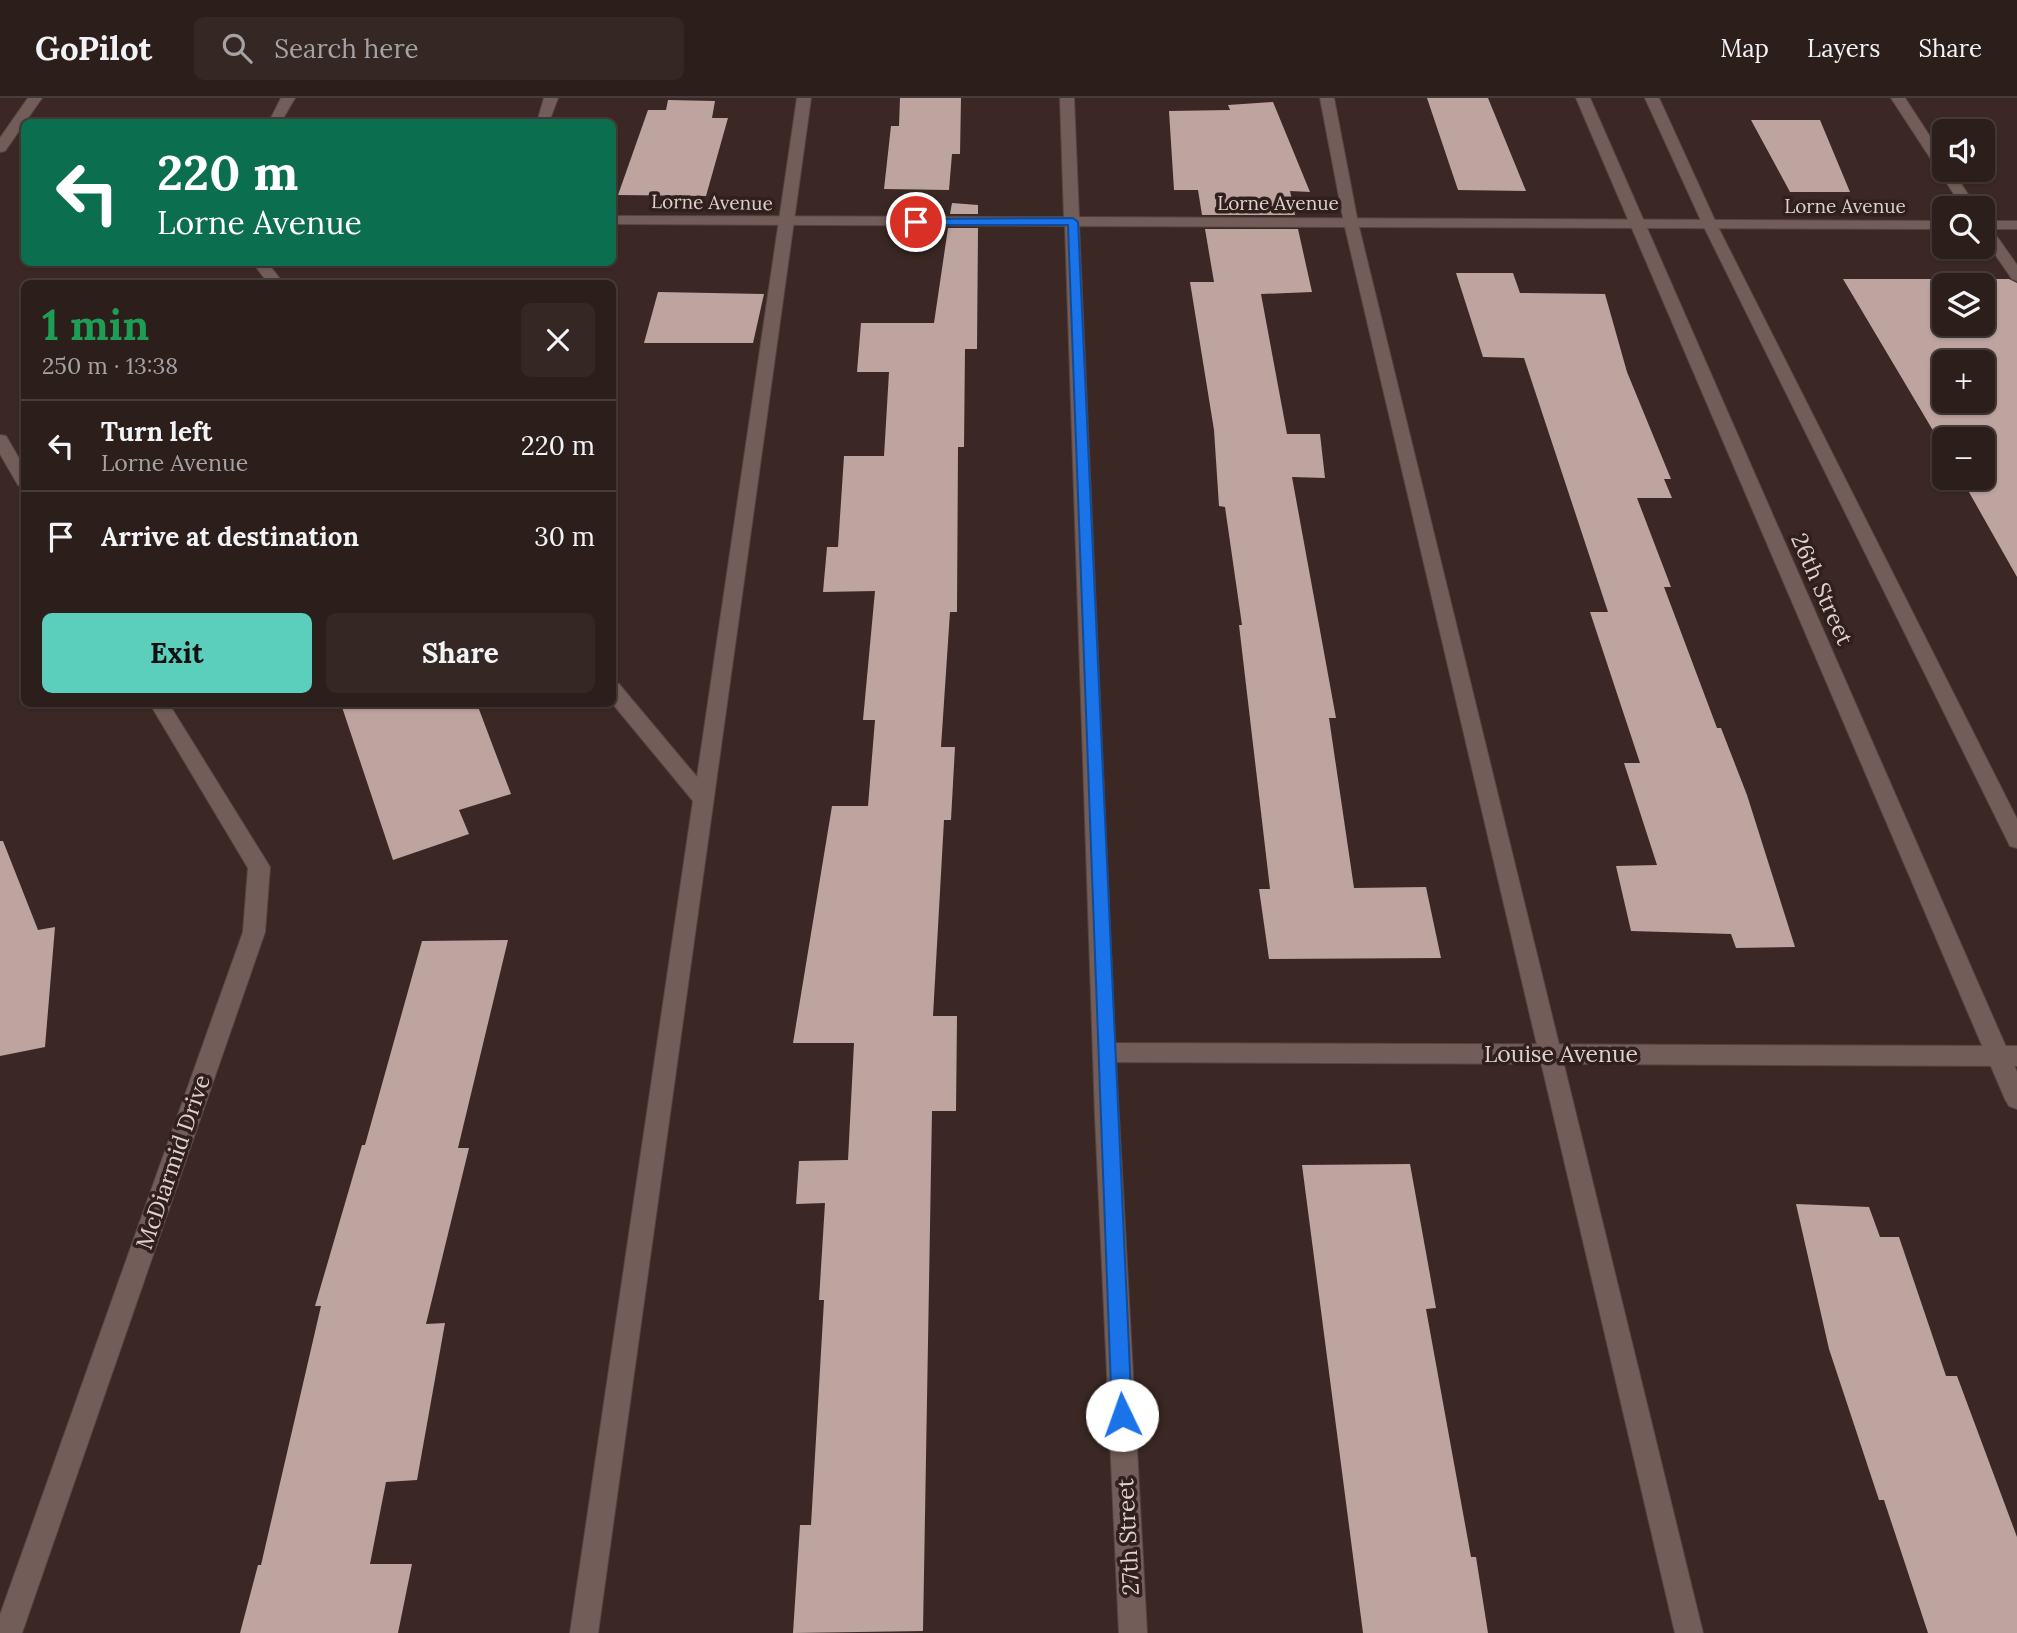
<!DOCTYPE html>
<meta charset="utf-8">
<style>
:root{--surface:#2c1e1b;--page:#342724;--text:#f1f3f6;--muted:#a6a2a3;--line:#483c3a;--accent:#5bcebc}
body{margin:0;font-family:Lora,serif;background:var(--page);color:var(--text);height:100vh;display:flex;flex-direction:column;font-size:26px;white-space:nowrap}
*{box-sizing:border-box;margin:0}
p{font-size:23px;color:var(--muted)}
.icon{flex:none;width:38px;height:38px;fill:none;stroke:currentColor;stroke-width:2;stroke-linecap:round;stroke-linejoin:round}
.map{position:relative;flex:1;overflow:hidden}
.sheet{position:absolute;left:21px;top:182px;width:595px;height:427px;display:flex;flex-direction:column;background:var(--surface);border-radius:10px;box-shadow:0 2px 5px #0004,0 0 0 2px var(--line)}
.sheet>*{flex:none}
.guide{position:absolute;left:21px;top:21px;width:595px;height:147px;border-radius:10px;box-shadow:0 2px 5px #0004,0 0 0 2px var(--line);background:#0b6e4f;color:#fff;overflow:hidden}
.tools{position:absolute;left:1932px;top:21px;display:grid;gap:14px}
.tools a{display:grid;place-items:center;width:63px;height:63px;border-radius:10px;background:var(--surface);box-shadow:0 2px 5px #0004,0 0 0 2px var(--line);font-size:35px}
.pin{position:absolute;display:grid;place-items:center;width:60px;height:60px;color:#fff;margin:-30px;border:4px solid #fff;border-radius:50%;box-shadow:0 2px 7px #0007}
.me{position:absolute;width:77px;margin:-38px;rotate:357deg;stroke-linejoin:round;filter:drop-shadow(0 0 5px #0008)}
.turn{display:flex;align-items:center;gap:24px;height:147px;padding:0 21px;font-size:32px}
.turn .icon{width:91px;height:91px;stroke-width:2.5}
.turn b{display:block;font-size:49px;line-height:60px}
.round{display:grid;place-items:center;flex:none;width:74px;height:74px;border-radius:10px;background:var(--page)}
.overview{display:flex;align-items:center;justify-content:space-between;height:119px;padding:0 21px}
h1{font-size:42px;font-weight:800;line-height:52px;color:#1e9e55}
.primary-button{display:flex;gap:14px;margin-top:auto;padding:14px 21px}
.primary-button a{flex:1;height:80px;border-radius:10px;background:var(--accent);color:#111;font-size:28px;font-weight:800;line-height:80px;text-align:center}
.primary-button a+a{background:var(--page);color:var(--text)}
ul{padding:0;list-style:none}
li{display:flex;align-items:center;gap:21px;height:91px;padding:0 21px;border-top:2px solid var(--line)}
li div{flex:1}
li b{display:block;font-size:26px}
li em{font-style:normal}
header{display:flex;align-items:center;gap:42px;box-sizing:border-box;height:98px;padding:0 35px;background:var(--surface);border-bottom:2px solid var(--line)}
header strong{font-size:33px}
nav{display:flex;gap:38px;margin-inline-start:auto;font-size:24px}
.search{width:490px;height:63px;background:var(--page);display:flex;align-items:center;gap:18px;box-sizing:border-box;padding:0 24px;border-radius:10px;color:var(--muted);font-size:26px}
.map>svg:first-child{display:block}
.building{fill:#bda49f;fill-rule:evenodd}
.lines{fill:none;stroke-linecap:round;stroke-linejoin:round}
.lane-casing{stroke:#564643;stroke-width:2}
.street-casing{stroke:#564643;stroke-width:2}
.secondary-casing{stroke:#564643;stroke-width:2}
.lane{fill:#735d58;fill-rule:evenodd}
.street{fill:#735d58;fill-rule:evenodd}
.secondary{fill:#735d58;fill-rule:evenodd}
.route{fill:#1a73e8;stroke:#114b97;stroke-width:2}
.labels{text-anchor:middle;stroke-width:7;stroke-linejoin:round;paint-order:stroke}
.far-street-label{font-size:19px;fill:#ddd0cd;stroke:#311f1b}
.street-label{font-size:23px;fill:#ddd0cd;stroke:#311f1b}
</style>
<header>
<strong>GoPilot</strong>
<div class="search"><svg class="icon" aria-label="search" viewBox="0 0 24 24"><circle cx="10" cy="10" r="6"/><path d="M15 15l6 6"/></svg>Search here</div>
<nav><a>Map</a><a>Layers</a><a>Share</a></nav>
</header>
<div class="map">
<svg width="2017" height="1535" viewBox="0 0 2017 1535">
<rect width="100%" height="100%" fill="#3b2824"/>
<g class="building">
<polygon points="900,0 961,0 960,56 952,56 949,92 884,91 891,28 899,28"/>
<polygon points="1427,0 1488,0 1526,93 1458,92"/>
<polygon points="668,2 715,3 712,20 728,20 706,98 618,97 648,12 666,12"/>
<polygon points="1273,4 1310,94 1290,93 1295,117 1202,117 1198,92 1174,92 1169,13 1230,12 1228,7"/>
<polygon points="1751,22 1820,22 1850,94 1790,94"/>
<polygon points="952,105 978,107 978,116 950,116"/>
<polygon points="948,130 978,130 977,251 965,251 964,349 958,349 957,514 950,514 941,649 955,649 951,722 944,722 933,918 957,918 956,1013 932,1013 923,1533 793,1535 800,1427 811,1427 824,1202 819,1202 825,1105 796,1106 799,1063 848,1062 854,945 793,945 832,708 868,708 875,622 863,622 875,493 823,494 827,449 838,449 844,358 884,358 889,274 857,274 861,225 934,225"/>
<polygon points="1205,131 1298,131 1312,194 1261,196 1287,336 1320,336 1325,380 1292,379 1336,620 1329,620 1354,790 1426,789 1441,860 1269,861 1259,791 1270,791 1239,527 1242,527 1225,409 1219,408 1214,332 1190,184 1214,184"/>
<polygon points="1456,175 1513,175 1520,195 1605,196 1627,274 1671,381 1664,381 1672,400 1637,400 1671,489 1664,489 1717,630 1721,630 1747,697 1795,849 1736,850 1731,836 1631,833 1616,768 1657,767 1624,665 1640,665 1590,514 1608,514 1524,260 1483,259"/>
<path d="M 1843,181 L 2009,181 L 2017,185 L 2017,479 L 1961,380 L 1983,380 L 1983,341 L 1944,341 L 1944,351 ZM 1944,187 L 1983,187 L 1983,226 L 1944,226 ZM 1944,264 L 1983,264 L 1983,303 L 1944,303 Z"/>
<polygon points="658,194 764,196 753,245 644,245"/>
<polygon points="341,606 477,606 511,696 459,712 469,736 393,762"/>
<polygon points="0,743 3,743 38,832 55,829 45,949 0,958"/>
<polygon points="508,842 458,1050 469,1050 426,1226 445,1225 417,1382 386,1384 370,1466 412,1466 398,1535 240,1535 258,1467 261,1467 321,1208 315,1208 362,1047 365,1047 422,843"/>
<polygon points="1410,1066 1436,1210 1426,1211 1471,1459 1476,1459 1488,1535 1363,1535 1302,1067"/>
<polygon points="1796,1106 1869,1109 1880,1139 1899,1139 1946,1278 1957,1278 2017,1439 2017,1535 1928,1535 1884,1402 1879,1402 1829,1251"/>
</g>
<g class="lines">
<defs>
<g id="lane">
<polygon points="281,0 295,0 281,24 269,24"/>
<polygon points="797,0 811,0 598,1535 570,1535 693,703 612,605 612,584 619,586 697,679"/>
<polygon points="1320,0 1334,0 1358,125 1703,1535 1675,1535 1344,125"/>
<polygon points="1891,0 1905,0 1944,60 1944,72 1952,72 1977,110 1963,110"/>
<polygon points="1983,125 1988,126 2017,167 2017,183 2012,181 1983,139"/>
<polygon points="252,164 267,164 284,186 269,186"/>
</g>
<g id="street">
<polygon points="28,0 42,0 5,53 0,54 0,40"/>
<polygon points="544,0 558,0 549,24 537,24"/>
<polygon points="1060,0 1074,0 1079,119 1944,123 1944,131 1079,128 1115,945 2017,948 2017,968 1116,964 1147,1535 1119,1535 1095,1018 1065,128 612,126 612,118 1064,119"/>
<rect x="1983" y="123" width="34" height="8"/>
<polygon points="0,337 6,338 24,369 24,388 18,387 0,356"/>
<polygon points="150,606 169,606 270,769 265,834 22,1535 0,1535 0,1517 243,834 248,770"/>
</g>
<g id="secondary">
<polygon points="1576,0 1590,0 2017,974 2017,1011 2009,1008 2005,1001"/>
<polygon points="1645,0 1659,0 1717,127 2017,721 2017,750 2010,748 2007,742 1703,127"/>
</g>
</defs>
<use href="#lane" class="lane-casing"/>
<use href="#street" class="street-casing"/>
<use href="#secondary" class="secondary-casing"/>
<use href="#lane" class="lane"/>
<use href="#street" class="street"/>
<use href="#secondary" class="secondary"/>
</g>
<polygon class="route" points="1073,120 1078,124 1132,1317 1129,1324 1122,1327 1115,1324 1112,1317 1068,127 916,127 910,124 916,121"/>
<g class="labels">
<g class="far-street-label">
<text transform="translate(712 104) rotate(1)" y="7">Lorne Avenue</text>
<text x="1278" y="112">Lorne Avenue</text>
<text x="1845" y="115">Lorne Avenue</text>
</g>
<g class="street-label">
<text transform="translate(1822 491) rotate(66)" y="8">26th Street</text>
<text x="1561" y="964">Louise Avenue</text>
<text transform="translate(173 1064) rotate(-71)" y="8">McDiarmid Drive</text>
<text transform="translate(1128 1439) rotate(-93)" y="8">27th Street</text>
</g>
</g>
</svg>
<div class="tools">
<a><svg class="icon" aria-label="sound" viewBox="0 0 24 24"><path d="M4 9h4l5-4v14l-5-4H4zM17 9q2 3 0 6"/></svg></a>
<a><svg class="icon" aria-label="search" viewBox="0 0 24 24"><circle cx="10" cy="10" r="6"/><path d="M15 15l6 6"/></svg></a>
<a><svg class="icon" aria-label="layers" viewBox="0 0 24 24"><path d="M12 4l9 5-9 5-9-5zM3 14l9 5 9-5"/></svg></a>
<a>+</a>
<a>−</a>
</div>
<div class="pin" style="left:916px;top:124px;background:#d93025"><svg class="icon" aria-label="arrive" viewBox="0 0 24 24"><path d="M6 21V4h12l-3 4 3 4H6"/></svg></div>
<svg class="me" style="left:1122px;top:1317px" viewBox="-20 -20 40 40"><circle r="19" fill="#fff"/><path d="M0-13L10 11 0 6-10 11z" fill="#1a73e8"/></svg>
<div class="guide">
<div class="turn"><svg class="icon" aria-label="left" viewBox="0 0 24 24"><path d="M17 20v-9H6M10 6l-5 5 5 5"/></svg><div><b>220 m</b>Lorne Avenue</div></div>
</div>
<section class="sheet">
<div class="overview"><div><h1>1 min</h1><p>250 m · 13:38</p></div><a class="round"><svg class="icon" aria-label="close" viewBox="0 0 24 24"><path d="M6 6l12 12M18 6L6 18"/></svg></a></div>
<ul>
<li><svg class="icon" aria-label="left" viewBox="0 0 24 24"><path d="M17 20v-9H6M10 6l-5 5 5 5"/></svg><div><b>Turn left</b><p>Lorne Avenue</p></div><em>220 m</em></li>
<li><svg class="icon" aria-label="arrive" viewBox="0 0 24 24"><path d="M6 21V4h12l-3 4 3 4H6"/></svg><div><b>Arrive at destination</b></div><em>30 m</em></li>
</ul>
<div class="primary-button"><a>Exit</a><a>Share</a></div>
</section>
</div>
